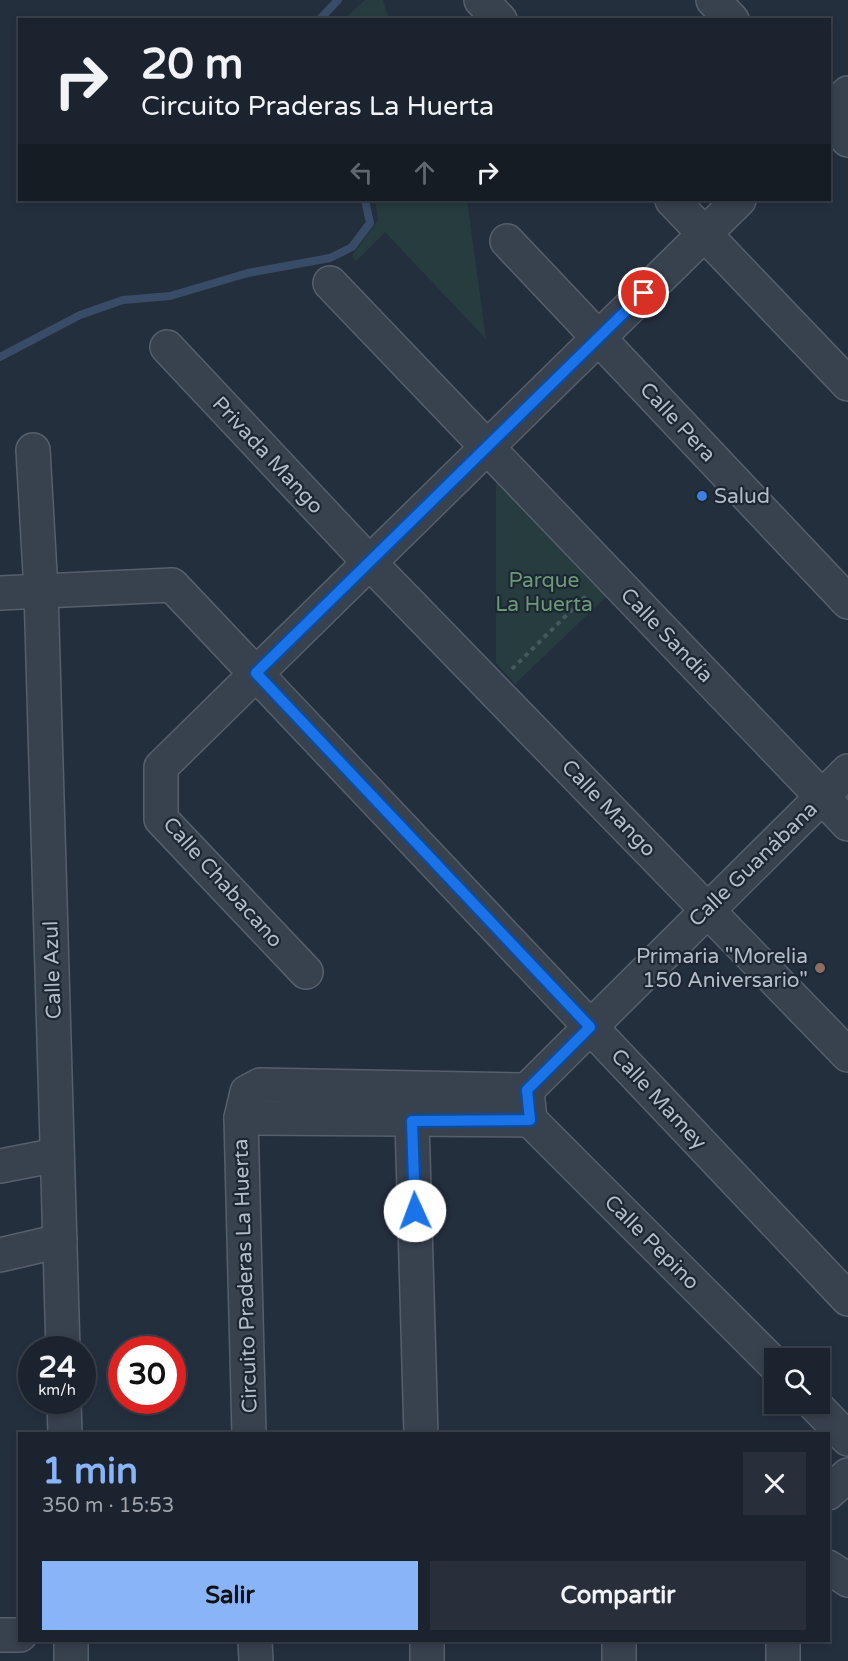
<!DOCTYPE html>
<html lang="es">
<meta charset="utf-8">
<style>
:root{--surface:#1b232e;--page:#282f3a;--text:#f1f3f6;--muted:#a0a4aa;--line:#39404a;--accent:#8ab4f8}
body{margin:0;font-family:"Varela Round",sans-serif;background:var(--page);color:var(--text);height:100vh;display:flex;flex-direction:column;font-size:22px;white-space:nowrap}
*{box-sizing:border-box;margin:0}
p{font-size:20px;color:var(--muted)}
.icon{flex:none;width:33px;height:33px;fill:none;stroke:currentColor;stroke-width:2;stroke-linecap:round;stroke-linejoin:round}
.map{position:relative;flex:1;overflow:hidden}
.panel{position:absolute;left:18px;top:1432px;width:812px;height:210px;display:flex;flex-direction:column;background:var(--surface);border-radius:0px;box-shadow:0 3px 9px #0003,0 0 0 2px var(--line)}
.panel>*{flex:none}
.guide{position:absolute;left:18px;top:18px;width:813px;height:183px;border-radius:0px;box-shadow:0 3px 9px #0003,0 0 0 2px var(--line);background:#1b232e;color:var(--text);overflow:hidden}
.tools{position:absolute;left:764px;top:1348px;display:grid;gap:12px}
.tools a{display:grid;place-items:center;width:66px;height:66px;border-radius:0px;background:var(--surface);box-shadow:0 3px 9px #0003,0 0 0 2px var(--line);font-size:30px}
.speed{position:absolute;left:18px;top:1336px;display:flex;gap:12px;font-size:30px;font-weight:700;text-align:center}
.speed>*{display:grid;place-content:center;width:78px;height:78px;border-radius:50%;background:var(--surface);box-shadow:0 3px 9px #0003,0 0 0 2px var(--line);line-height:1}
.speed small{font-size:15px;font-weight:400}
.speed .limit{border:9px solid #d22;background:#fff;color:#111}
.pin{position:absolute;display:grid;place-items:center;width:51px;height:51px;color:#fff;margin:-26px;border:3px solid #fff;border-radius:50%;box-shadow:0 2px 6px #0007}
.me{position:absolute;width:66px;margin:-33px;rotate:358deg;stroke-linejoin:round;filter:drop-shadow(0 0 4px #0008)}
.turn{display:flex;align-items:center;gap:21px;height:126px;padding:0 24px;font-size:27px}
.turn .icon{width:78px;height:78px;stroke-width:2.5}
.turn b{display:block;font-size:42px;line-height:51px}
.lanes{display:flex;align-items:center;height:57px;padding:0 24px;background:#0003;justify-content:center;gap:30px;direction:ltr}
.lanes .off{opacity:.35}
.round{display:grid;place-items:center;flex:none;width:63px;height:63px;border-radius:0px;background:var(--page)}
.overview{display:flex;align-items:center;justify-content:space-between;height:102px;padding:0 24px}
h1{font-size:36px;font-weight:800;line-height:45px;color:var(--accent)}
.primary-button{display:flex;gap:12px;margin-top:auto;padding:12px 24px}
.primary-button a{flex:1;height:69px;border-radius:0px;background:var(--accent);color:#111;font-size:24px;font-weight:800;line-height:69px;text-align:center}
.primary-button a+a{background:var(--page);color:var(--text)}
.map>svg:first-child{display:block}
.green{fill:#263c3f}
.lines{fill:none;stroke-linecap:round;stroke-linejoin:round}
.stream{stroke:#394c67;stroke-width:8}
.minor-casing{stroke:#565f6c;stroke-width:36}
.path{stroke:#44595c;stroke-width:4;stroke-dasharray:4.5 4.5;stroke-linecap:butt}
.minor{stroke:#38414e;stroke-width:33}
.route-casing{stroke:#114b97;stroke-width:15}
.route{stroke:#1a73e8;stroke-width:10}
.shop-dot{fill:#3f7fe0;stroke:#1d2633;stroke-width:2}
.education-dot{fill:#8d6e63;stroke:#1d2633;stroke-width:2}
.labels{text-anchor:middle;stroke-width:4.5;stroke-linejoin:round;paint-order:stroke}
.street-label{font-size:21px;fill:#b4bcc9;stroke:#1d2633}
.poi-label{font-size:21px;fill:#b4bcc9;stroke:#1d2633;text-anchor:start}
.park-label{font-size:21px;fill:#6b9a76;stroke:#1d2633}
</style>
<div class="map">
<svg width="848" height="1661" viewBox="0 0 848 1661">
<rect width="100%" height="100%" fill="#242f3e"/>
<g class="green">
<polygon points="365,0 383,0 389,19 344,19"/>
<polygon points="375,200 467,200 486,339 385,232 356,261 352,256 378,220"/>
<polygon points="496,472 610,593 515,684 496,663"/>
</g>
<g class="lines">
<g class="stream">
<polyline points="319,20 338,0"/>
<polyline points="0,357 80,315 123,300 170,296 248,273 330,258 352,247 370,223 365,200"/>
</g>
<defs>
<g id="minor">
<polyline points="481,0 500,20"/>
<polyline points="713,0 732,20"/>
<polyline points="830,111 848,93"/>
<polyline points="830,121 848,140"/>
<polyline points="672,200 848,384"/>
<polyline points="507,241 848,602"/>
<polyline points="330,283 848,824"/>
<polyline points="167,347 369,562 848,1055"/>
<polyline points="33,450 41,591 63,1350"/>
<polyline points="0,593 172,585 848,1299"/>
<polyline points="306,972 161,819 161,767 739,200"/>
<polyline points="414,1090 412,1121 421,1434"/>
<polyline points="241,1118 530,1120"/>
<polyline points="530,1120 527,1090 848,771"/>
<polyline points="530,1120 774,1364"/>
<polyline points="0,1166 57,1155"/>
<polyline points="0,1255 60,1241"/>
<polyline points="64,1401 65,1434"/>
<polyline points="814,1404 848,1439"/>
<polyline points="249,1434 241,1118 247,1092 260,1085 527,1090"/>
<polyline points="828,1493 848,1475"/>
<polyline points="828,1567 848,1580"/>
<polyline points="0,1635 20,1635"/>
<polyline points="71,1641 71,1661"/>
<polyline points="255,1641 256,1661"/>
<polyline points="427,1641 427,1661"/>
<polyline points="619,1641 619,1661"/>
<polyline points="783,1641 783,1661"/>
</g>
</defs>
<use href="#minor" class="minor-casing"/>
<polyline class="path" points="512,669 588,594"/>
<use href="#minor" class="minor"/>
</g>
<g class="lines">
<defs>
<polyline id="route" points="415,1211 412,1121 530,1120 527,1090 590,1027 256,673 644,293"/>
</defs>
<use href="#route" class="route-casing"/>
<use href="#route" class="route"/>
</g>
<circle class="shop-dot" cx="702" cy="496" r="6"/>
<circle class="education-dot" cx="820" cy="968" r="6"/>
<g class="labels">
<g class="street-label">
<text transform="translate(678 422) rotate(47)" y="7">Calle Pera</text>
<text transform="translate(268 455) rotate(47)" y="7">Privada Mango</text>
<text transform="translate(667 635) rotate(46)" y="7">Calle Sandía</text>
<text transform="translate(609 808) rotate(46)" y="7">Calle Mango</text>
<text transform="translate(753 864) rotate(-44)" y="7">Calle Guanábana</text>
<text transform="translate(223 882) rotate(48)" y="7">Calle Chabacano</text>
<text transform="translate(52 970) rotate(-92)" y="7">Calle Azul</text>
<text transform="translate(659 1099) rotate(47)" y="7">Calle Mamey</text>
<text transform="translate(652 1242) rotate(45)" y="7">Calle Pepino</text>
<text transform="translate(245 1276) rotate(-92)" y="7">Circuito Praderas La Huerta</text>
</g>
<g class="poi-label">
<text x="714" y="503">Salud</text>
<text x="808" y="963" text-anchor="end">Primaria "Morelia<tspan x="808" dy="24">150 Aniversario"</tspan></text>
</g>
<g class="park-label">
<text x="544" y="587">Parque<tspan x="544" dy="24">La Huerta</tspan></text>
</g>
</g>
</svg>
<div class="tools">
<a><svg class="icon" aria-label="search" viewBox="0 0 24 24"><circle cx="10" cy="10" r="6"/><path d="M15 15l6 6"/></svg></a>
</div>
<div class="speed"><div>24<small>km/h</small></div><div class="limit">30</div></div>
<div class="pin" style="left:644px;top:293px;background:#d93025"><svg class="icon" aria-label="arrive" viewBox="0 0 24 24"><path d="M6 21V4h12l-3 4 3 4H6"/></svg></div>
<svg class="me" style="left:415px;top:1211px" viewBox="-20 -20 40 40"><circle r="19" fill="#fff"/><path d="M0-13L10 11 0 6-10 11z" fill="#1a73e8"/></svg>
<div class="guide">
<div class="turn"><svg class="icon" aria-label="right" viewBox="0 0 24 24"><path d="M7 20v-9h11M14 6l5 5-5 5"/></svg><div><b>20 m</b>Circuito Praderas La Huerta</div></div>
<div class="lanes"><svg class="icon off" aria-label="left" viewBox="0 0 24 24"><path d="M17 20v-9H6M10 6l-5 5 5 5"/></svg><svg class="icon off" aria-label="ahead" viewBox="0 0 24 24"><path d="M12 20V5M6 11l6-6 6 6"/></svg><svg class="icon" aria-label="right" viewBox="0 0 24 24"><path d="M7 20v-9h11M14 6l5 5-5 5"/></svg></div>
</div>
<section class="panel">
<div class="overview"><div><h1>1 min</h1><p>350 m · 15:53</p></div><a class="round"><svg class="icon" aria-label="close" viewBox="0 0 24 24"><path d="M6 6l12 12M18 6L6 18"/></svg></a></div>
<div class="primary-button"><a>Salir</a><a>Compartir</a></div>
</section>
</div>
